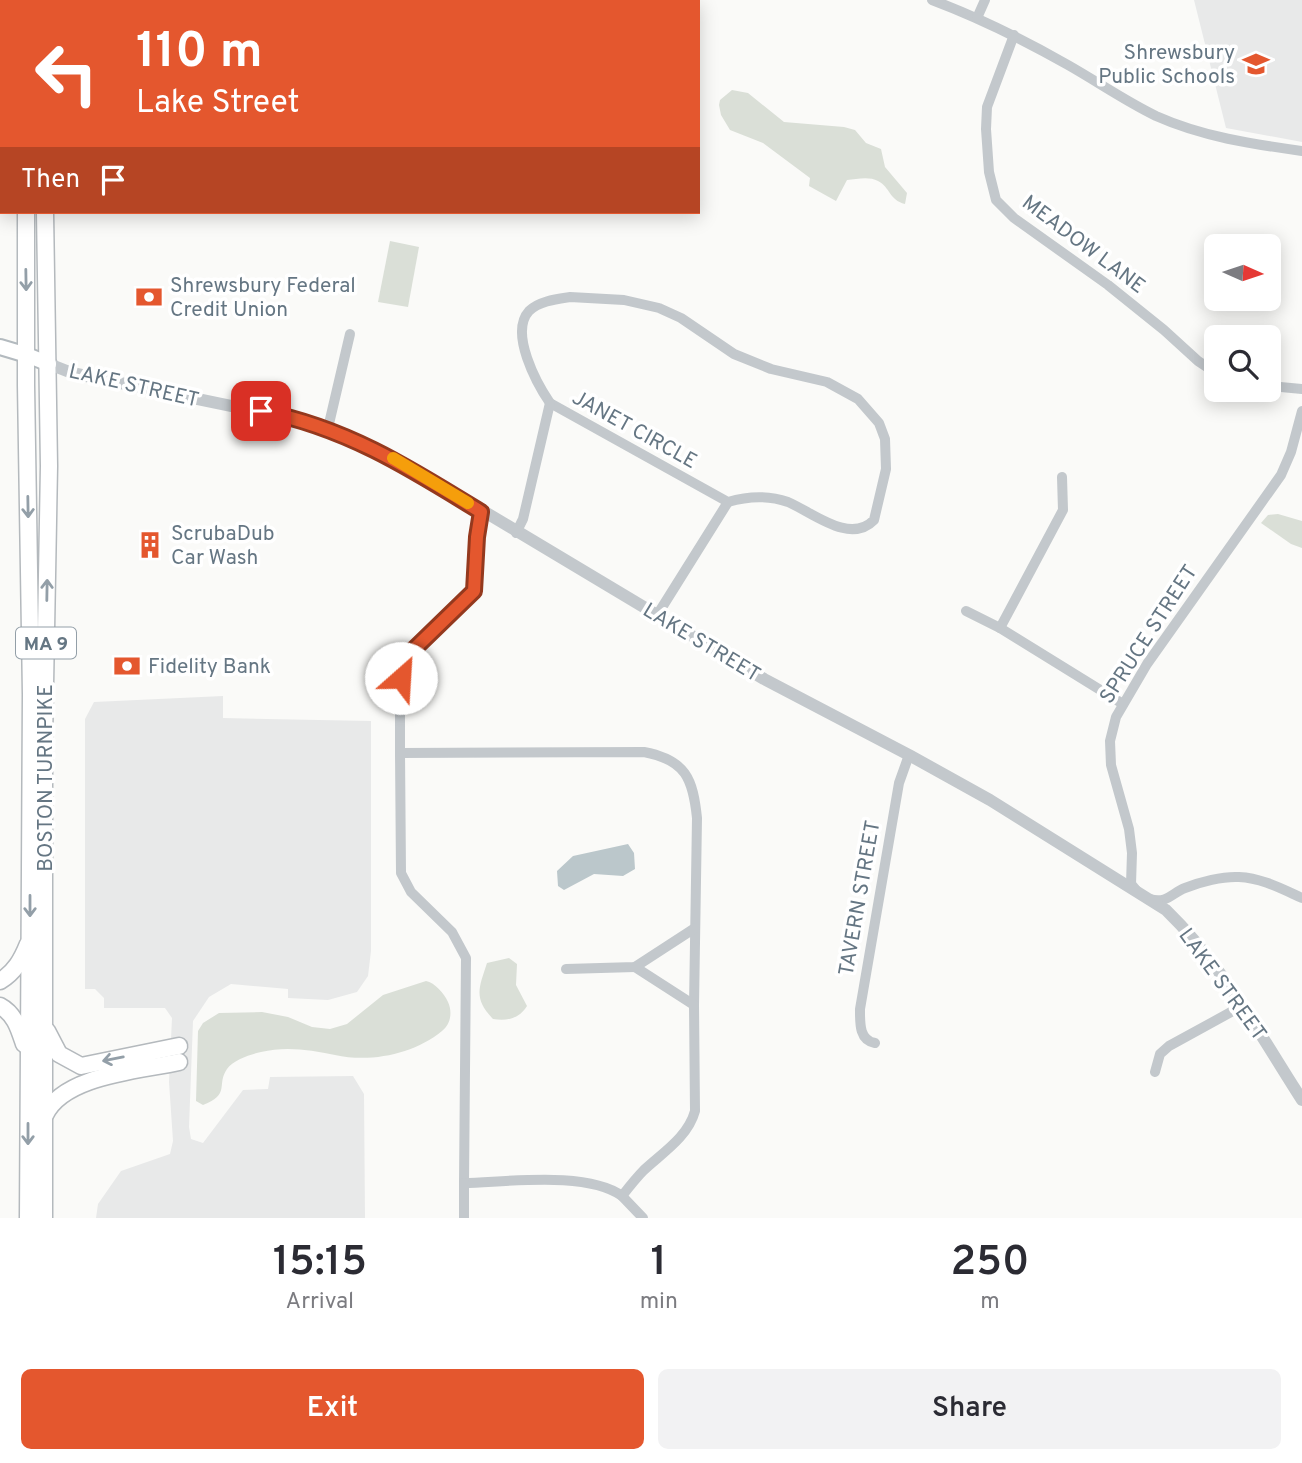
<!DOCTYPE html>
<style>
:root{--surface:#fff;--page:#f2f2f3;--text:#2b2b33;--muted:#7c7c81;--accent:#e4572e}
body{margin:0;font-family:Overpass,sans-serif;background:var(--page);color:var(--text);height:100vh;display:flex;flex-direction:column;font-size:26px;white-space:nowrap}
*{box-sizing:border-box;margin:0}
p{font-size:23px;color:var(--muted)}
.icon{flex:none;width:38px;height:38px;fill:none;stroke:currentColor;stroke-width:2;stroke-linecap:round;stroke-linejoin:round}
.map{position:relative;height:1218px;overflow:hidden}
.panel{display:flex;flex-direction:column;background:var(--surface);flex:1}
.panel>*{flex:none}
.hud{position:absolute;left:0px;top:0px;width:700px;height:214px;box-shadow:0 4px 18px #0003;background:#e4572e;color:#fff;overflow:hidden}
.needle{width:46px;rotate:93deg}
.buttons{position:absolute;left:1204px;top:234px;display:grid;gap:14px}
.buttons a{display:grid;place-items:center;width:77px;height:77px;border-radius:10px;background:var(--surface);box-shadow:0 4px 18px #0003;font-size:35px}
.pin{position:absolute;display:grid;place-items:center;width:60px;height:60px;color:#fff;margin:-30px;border-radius:14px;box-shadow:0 4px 10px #0006}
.me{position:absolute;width:77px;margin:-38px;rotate:26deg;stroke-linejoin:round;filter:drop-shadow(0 0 5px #0008)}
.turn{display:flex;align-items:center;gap:24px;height:147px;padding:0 21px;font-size:32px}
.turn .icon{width:91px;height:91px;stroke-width:2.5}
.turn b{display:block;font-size:49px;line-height:60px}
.then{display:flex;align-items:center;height:66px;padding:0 21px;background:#0003;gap:14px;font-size:26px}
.eta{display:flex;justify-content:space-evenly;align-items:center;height:119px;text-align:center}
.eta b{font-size:42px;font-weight:600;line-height:49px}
.button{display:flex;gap:14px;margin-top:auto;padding:14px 21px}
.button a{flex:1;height:80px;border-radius:10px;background:var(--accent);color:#fff;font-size:28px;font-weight:600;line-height:80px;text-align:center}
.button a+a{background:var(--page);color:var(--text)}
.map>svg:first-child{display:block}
.built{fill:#e8e9e9}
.green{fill:#dadfd7}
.water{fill:#bbc7cb}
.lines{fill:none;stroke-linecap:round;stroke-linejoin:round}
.secondary-casing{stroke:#b3babf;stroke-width:18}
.trunk-casing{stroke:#b4b9bd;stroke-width:19}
.minor{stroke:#c3c8cc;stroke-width:10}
.tertiary{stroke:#c3c8cc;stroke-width:12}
.secondary{stroke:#fff;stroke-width:14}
.trunk{stroke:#fff;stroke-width:16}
.oneway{stroke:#939fa8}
.route-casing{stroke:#94391e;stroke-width:18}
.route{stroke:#e4572e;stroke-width:12}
.slow{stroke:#f59e0b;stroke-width:12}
.labels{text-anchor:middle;stroke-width:7;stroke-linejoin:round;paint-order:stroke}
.shield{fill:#fff;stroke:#939fa8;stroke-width:2}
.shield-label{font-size:19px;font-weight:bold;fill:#657683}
.poi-label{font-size:21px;fill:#657683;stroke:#fff;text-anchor:start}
.street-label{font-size:21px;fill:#657683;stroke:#fff}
</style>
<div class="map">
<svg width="1302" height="1218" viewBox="0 0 1302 1218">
<rect width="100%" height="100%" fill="#fafaf8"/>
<g class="built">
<polygon points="1194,0 1302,0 1302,142 1226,128"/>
<polygon points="223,696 223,718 371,721 371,951 368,976 357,992 328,1000 288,998 288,989 231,984 209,997 193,1021 189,1127 191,1139 203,1143 243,1090 268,1089 270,1077 353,1076 364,1094 365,1218 96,1218 98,1204 121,1171 170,1154 173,1141 169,1082 172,1018 165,1008 104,1008 104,998 95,989 85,989 85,719 94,702"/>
</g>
<g class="green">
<path d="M 732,90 L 748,93 L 784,122 L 844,127 L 855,130 L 866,143 L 881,149 L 885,167 L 907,193 L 905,204 C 889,200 890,187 878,181 C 869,176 857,179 847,180 L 836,201 L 809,186 L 810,178 L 763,143 L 730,130 L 721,115 L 719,105 L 720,100 Z"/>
<polygon points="390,241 419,247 408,307 378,302"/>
<polygon points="1278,514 1302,521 1302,548 1291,544 1261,523 1268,515"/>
<path d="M 509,958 L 517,964 L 516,985 L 527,1006 C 519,1019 507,1021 493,1019 C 473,998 479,988 487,963 Z"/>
<path d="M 426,981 C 435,983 444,993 448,1002 C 453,1013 450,1025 442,1031 C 414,1054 371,1063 335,1055 C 311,1050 286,1046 261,1052 C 251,1054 233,1060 227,1069 C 216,1085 231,1094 203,1105 L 196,1101 L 198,1031 L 203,1023 L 219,1013 L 262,1012 L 288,1017 L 312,1027 L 330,1029 L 347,1024 L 383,995 Z"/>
</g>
<polygon class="water" points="628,844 634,853 635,869 623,876 594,874 564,890 558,886 557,871 573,856"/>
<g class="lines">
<defs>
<polyline id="secondary" points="0,347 27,355 49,364"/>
<g id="trunk">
<polyline points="26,2 26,0"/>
<polyline points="44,2 44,0"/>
<polyline points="26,212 26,385 31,694 28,1218"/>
<path d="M 0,981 C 15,972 22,959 28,944"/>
<path d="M 0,1006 C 15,1014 19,1029 24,1044"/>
<polyline points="47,1031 59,1054 81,1066 179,1046"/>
<path d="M 45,1115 C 64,1075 139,1071 179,1062"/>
<polyline points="44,1218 44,740 49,466 45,212"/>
</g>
</defs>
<use href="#secondary" class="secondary-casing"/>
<use href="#trunk" class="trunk-casing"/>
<g class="minor">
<polyline points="423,0 424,2"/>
<polyline points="515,0 517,2"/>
<path d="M 932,0 C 980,18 1024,40 1068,65 C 1098,82 1125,101 1156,116 C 1203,137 1252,144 1302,151"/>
<polyline points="977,18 985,0"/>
<polyline points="1014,35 987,107 986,129 989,172 996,200 1014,218 1108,285 1164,330 1198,361 1216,373"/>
<path d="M 570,297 L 624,300 L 659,308 L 681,318 L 734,354 L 771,369 L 827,382 L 858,399 L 879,423 L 885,439 L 886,469 L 874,520 C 850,545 812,512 788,502 C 768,495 748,496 728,502 L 550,403 C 537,384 509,333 529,311 C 539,301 557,299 570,297 Z"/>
<polyline points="1269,386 1302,389"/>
<polyline points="328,428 350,334"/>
<polyline points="516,533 523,519 550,403"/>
<polyline points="966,611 1000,628 1123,704"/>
<polyline points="656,617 728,502"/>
<polyline points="1000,628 1063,510 1062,477"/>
<path d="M 400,753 L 401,873 L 411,892 L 452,932 L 466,958 L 464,1183 C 508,1182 587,1171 622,1196 C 629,1187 636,1178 644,1170 C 662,1153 688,1137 695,1111 L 694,1005 L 697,818 C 693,779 686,760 644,752 L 400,753 L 400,688 L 406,659 L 474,591 L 477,537 L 481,511"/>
<polyline points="1136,890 1131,884 1132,853 1129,829 1111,765 1110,741 1116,717 1147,664 1281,475 1291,452 1302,411"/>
<path d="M 1150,899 C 1167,904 1172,893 1185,888 C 1200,882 1223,876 1239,877 C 1262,878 1282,889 1302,898"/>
<polyline points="635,967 694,1005"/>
<polyline points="566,969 635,967 695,928"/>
<path d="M 875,1043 C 859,1040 860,1023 860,1009 L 899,783 L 909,755"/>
<polyline points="1155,1072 1160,1054 1169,1046 1242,1006"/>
<polyline points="622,1196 643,1218"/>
<polyline points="464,1218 464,1183"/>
</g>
<path class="tertiary" d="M 49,364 L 72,373 L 314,423 L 354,439 L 403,463 L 764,679 L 909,755 L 990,800 L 1166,910 C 1222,964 1260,1035 1302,1100"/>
<use href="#secondary" class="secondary"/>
<use href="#trunk" class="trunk"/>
</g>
<defs><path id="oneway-shaft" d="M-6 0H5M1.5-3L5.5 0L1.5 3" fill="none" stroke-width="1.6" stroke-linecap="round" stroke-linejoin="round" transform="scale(1.75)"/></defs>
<g class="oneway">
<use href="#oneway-shaft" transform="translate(26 280) rotate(89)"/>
<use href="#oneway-shaft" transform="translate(28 507) rotate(89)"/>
<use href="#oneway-shaft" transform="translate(47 590) rotate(-89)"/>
<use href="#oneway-shaft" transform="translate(30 906) rotate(90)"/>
<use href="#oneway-shaft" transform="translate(113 1059) rotate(169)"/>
<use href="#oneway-shaft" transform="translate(28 1134) rotate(90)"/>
</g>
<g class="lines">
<defs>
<path id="route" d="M 261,411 C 345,427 410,468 481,512 L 477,537 L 474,591 L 409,654 L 401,678"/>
</defs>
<use href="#route" class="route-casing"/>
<use href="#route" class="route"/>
<polyline class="slow" points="393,458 468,503"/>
</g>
<defs>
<symbol id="school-bare" viewBox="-9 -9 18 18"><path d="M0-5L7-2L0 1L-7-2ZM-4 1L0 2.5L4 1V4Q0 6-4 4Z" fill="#e4572e" stroke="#fff" stroke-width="2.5" paint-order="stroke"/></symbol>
<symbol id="bank-bare" viewBox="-9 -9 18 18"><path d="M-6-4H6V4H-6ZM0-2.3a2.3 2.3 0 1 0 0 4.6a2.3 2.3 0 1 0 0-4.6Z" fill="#e4572e" stroke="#fff" stroke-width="2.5" paint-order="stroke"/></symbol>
<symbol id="building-bare" viewBox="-9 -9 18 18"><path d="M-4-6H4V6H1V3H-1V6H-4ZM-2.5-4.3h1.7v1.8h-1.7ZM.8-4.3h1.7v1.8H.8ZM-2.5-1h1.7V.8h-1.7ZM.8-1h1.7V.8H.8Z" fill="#e4572e" stroke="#fff" stroke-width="2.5" paint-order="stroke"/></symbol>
</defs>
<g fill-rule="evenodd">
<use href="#school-bare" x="1237" y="45" width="38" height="38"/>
<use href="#bank-bare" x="130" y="278" width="38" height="38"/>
<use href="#building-bare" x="131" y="526" width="38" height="38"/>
<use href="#bank-bare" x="108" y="647" width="38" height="38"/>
</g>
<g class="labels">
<rect class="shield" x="16" y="627.5" width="60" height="31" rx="5"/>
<g class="shield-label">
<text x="46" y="650">MA 9</text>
</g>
<g class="poi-label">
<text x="1235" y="59" text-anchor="end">Shrewsbury<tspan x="1235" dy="24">Public Schools</tspan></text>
<text x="170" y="292">Shrewsbury Federal<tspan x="170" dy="24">Credit Union</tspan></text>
<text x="171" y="540">ScrubaDub<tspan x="171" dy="24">Car Wash</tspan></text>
<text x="148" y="673">Fidelity Bank</text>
</g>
<g class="street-label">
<text transform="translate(1084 244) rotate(37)" y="7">MEADOW LANE</text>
<text transform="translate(134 385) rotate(13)" y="7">LAKE STREET</text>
<text transform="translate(635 429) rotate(29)" y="7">JANET CIRCLE</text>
<text transform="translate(1148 634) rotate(-57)" y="7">SPRUCE STREET</text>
<text transform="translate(702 642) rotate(31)" y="7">LAKE STREET</text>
<text transform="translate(45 778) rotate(-90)" y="7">BOSTON TURNPIKE</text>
<text transform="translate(859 898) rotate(-80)" y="7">TAVERN STREET</text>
<text transform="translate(1223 984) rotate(54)" y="7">LAKE STREET</text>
</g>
</g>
</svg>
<div class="buttons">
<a><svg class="needle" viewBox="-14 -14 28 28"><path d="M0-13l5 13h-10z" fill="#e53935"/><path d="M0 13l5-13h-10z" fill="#7c7c81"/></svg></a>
<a><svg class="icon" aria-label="search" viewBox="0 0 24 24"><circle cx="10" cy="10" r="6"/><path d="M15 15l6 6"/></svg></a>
</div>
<div class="pin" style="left:261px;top:411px;background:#d93025"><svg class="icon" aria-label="arrive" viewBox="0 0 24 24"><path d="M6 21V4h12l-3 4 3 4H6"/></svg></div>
<svg class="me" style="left:401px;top:678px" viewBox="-20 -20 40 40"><circle r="19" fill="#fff"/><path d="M0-13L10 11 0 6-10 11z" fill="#e4572e"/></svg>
<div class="hud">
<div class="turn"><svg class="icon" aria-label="left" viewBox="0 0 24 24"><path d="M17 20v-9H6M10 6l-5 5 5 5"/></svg><div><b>110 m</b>Lake Street</div></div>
<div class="then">Then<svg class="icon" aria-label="arrive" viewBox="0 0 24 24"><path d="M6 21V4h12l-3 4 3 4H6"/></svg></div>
</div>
</div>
<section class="panel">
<div class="eta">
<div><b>15:15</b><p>Arrival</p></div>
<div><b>1</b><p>min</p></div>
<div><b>250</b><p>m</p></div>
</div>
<div class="button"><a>Exit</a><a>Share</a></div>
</section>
